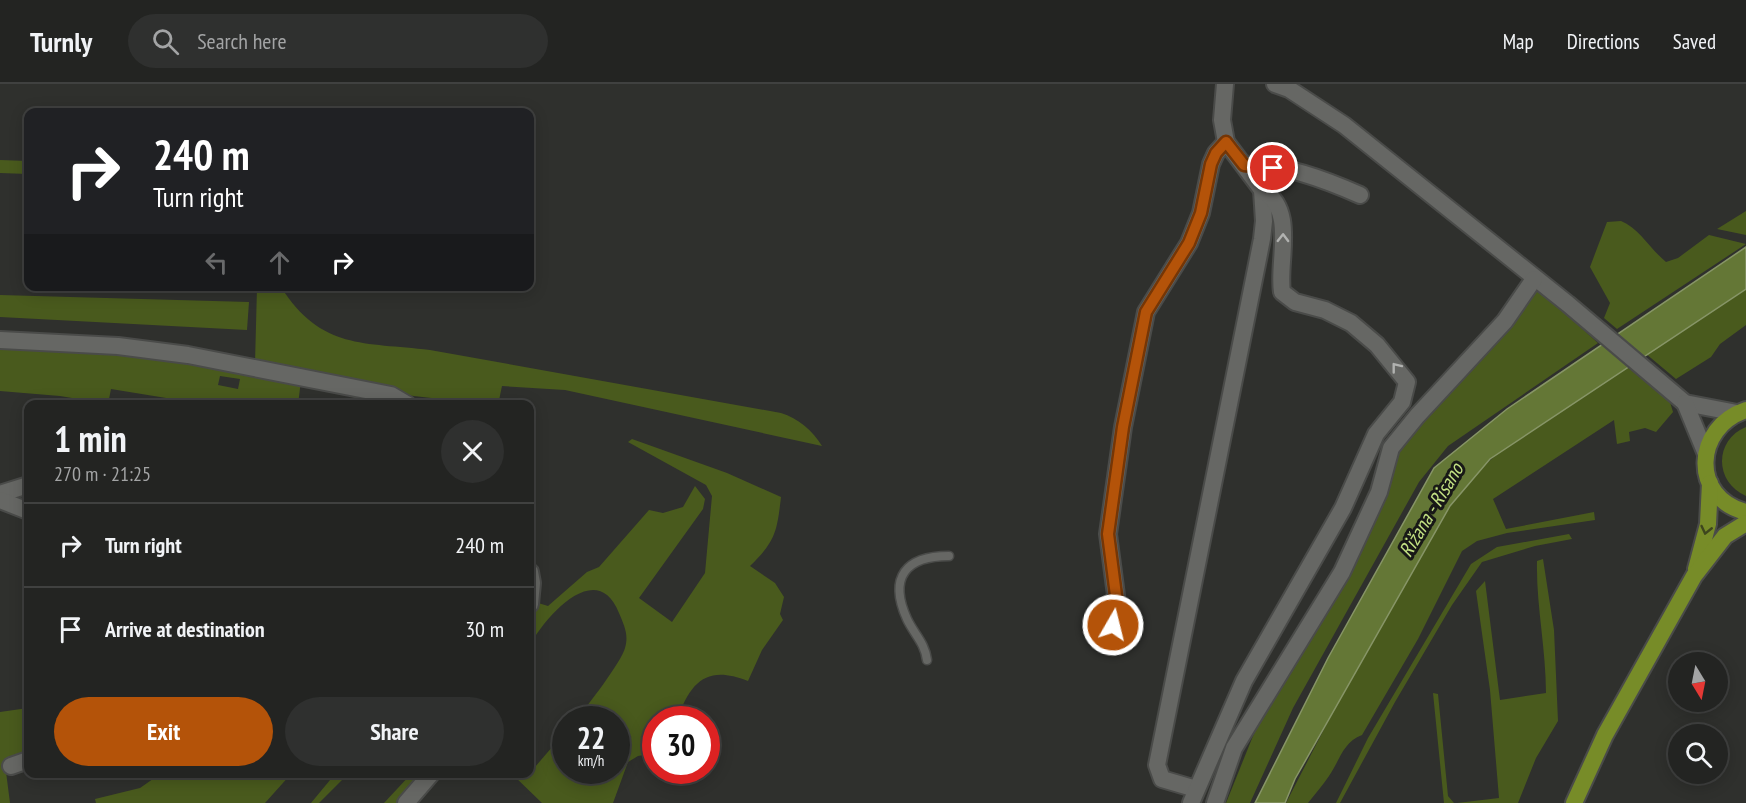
<!DOCTYPE html>
<meta charset="utf-8">
<style>
:root{--surface:#232422;--page:#2f302f;--text:#f1f3f6;--muted:#a3a4a5;--line:#404140;--accent:#b45309}
body{margin:0;font-family:"PT Sans Narrow",sans-serif;background:var(--page);color:var(--text);height:100vh;display:flex;flex-direction:column;font-size:22px;white-space:nowrap}
*{box-sizing:border-box;margin:0}
p{font-size:20px;color:var(--muted)}
.icon{flex:none;width:33px;height:33px;fill:none;stroke:currentColor;stroke-width:2;stroke-linecap:round;stroke-linejoin:round}
.map{position:relative;flex:1;overflow:hidden}
.drawer{position:absolute;left:24px;top:316px;width:510px;height:378px;display:flex;flex-direction:column;background:var(--surface);border-radius:12px;box-shadow:0 3px 15px #0003,0 0 0 2px var(--line)}
.drawer>*{flex:none}
.guide{position:absolute;left:24px;top:24px;width:510px;height:183px;border-radius:12px;box-shadow:0 3px 15px #0003,0 0 0 2px var(--line);background:#202124;color:#fff;overflow:hidden}
.needle{width:39px;rotate:170deg}
.tools{position:absolute;left:1668px;top:568px;display:grid;gap:12px}
.tools a{display:grid;place-items:center;width:60px;height:60px;border-radius:50%;background:var(--surface);box-shadow:0 3px 15px #0003,0 0 0 2px var(--line);font-size:30px}
.speed{position:absolute;left:552px;top:622px;display:flex;gap:12px;font-size:30px;font-weight:700;text-align:center}
.speed>*{display:grid;place-content:center;width:78px;height:78px;border-radius:50%;background:var(--surface);box-shadow:0 3px 15px #0003,0 0 0 2px var(--line);line-height:1}
.speed small{font-size:15px;font-weight:400}
.speed .limit{border:9px solid #d22;background:#fff;color:#111}
.pin{position:absolute;display:grid;place-items:center;width:51px;height:51px;color:#fff;margin:-26px;border:3px solid #fff;border-radius:50%;box-shadow:0 2px 6px #0007}
.me{position:absolute;width:66px;margin:-33px;rotate:8deg;stroke-linejoin:round;filter:drop-shadow(0 0 4px #0008)}
.turn{display:flex;align-items:center;gap:21px;height:126px;padding:0 30px;font-size:27px}
.turn .icon{width:78px;height:78px;stroke-width:2.5}
.turn b{display:block;font-size:42px;line-height:51px}
.lanes{display:flex;align-items:center;height:57px;padding:0 30px;background:#0003;justify-content:center;gap:30px;direction:ltr}
.lanes .off{opacity:.35}
.round{display:grid;place-items:center;flex:none;width:63px;height:63px;border-radius:32px;background:var(--page)}
.headline{display:flex;align-items:center;justify-content:space-between;height:102px;padding:0 30px}
h1{font-size:36px;font-weight:700;line-height:45px}
.button{display:flex;gap:12px;margin-top:auto;padding:12px 30px}
.button a{flex:1;height:69px;border-radius:36px;background:var(--accent);color:#fff;font-size:24px;font-weight:700;line-height:69px;text-align:center}
.button a+a{background:var(--page);color:var(--text)}
ul{padding:0;list-style:none}
li{display:flex;align-items:center;gap:18px;height:84px;padding:0 30px;border-top:2px solid var(--line)}
li div{flex:1}
li b{display:block;font-size:22px}
li em{font-style:normal}
header{display:flex;align-items:center;gap:36px;box-sizing:border-box;height:84px;padding:0 30px;background:var(--surface);border-bottom:2px solid var(--line)}
header strong{font-size:28px}
nav{display:flex;gap:33px;margin-inline-start:auto;font-size:21px}
.search{width:420px;height:54px;background:var(--page);display:flex;align-items:center;gap:15px;box-sizing:border-box;padding:0 21px;border-radius:33px;color:var(--muted);font-size:22px}
.map>svg:first-child{display:block}
.green{fill:#495a1d;fill-rule:evenodd}
.water{fill:#647736;stroke:#879567;stroke-width:1.5}
.lines{fill:none;stroke-linecap:round;stroke-linejoin:round}
.service-casing{stroke:#4a4b49;stroke-width:11}
.minor-casing{stroke:#4a4b49;stroke-width:20}
.primary-casing{stroke:#4a4b49;stroke-width:20}
.service{stroke:#666764;stroke-width:8}
.minor{stroke:#666764;stroke-width:16}
.primary{stroke:#778c28;stroke-width:16}
.oneway{stroke:#b1b2b0}
.oneway2{stroke:#3e461e}
.route-casing{stroke:#753606;stroke-width:15}
.route{stroke:#b45309;stroke-width:10}
.labels{text-anchor:middle;stroke-width:6;stroke-linejoin:round;paint-order:stroke}
.water-label{font-size:20px;font-style:italic;fill:#c3e183;stroke:#181817}
</style>
<header>
<strong>Turnly</strong>
<div class="search"><svg class="icon" aria-label="search" viewBox="0 0 24 24"><circle cx="10" cy="10" r="6"/><path d="M15 15l6 6"/></svg>Search here</div>
<nav><a>Map</a><a>Directions</a><a>Saved</a></nav>
</header>
<div class="map">
<svg width="1746" height="719" viewBox="0 0 1746 719">
<rect width="100%" height="100%" fill="#2f302d"/>
<g class="green">
<polygon points="0,76 28,77 28,90 0,89"/>
<polygon points="1746,127 1746,151 1717,145"/>
<path d="M 1621,137 C 1639,144 1649,164 1666,178 L 1678,174 L 1709,151 L 1746,160 L 1617,245 L 1604,234 L 1610,219 L 1590,183 L 1607,138 Z"/>
<path d="M 257,203 L 281,203 C 321,266 364,258 430,266 L 781,329 C 798,334 813,347 822,362 L 565,306 L 502,302 L 498,321 L 493,321 L 405,311 L 255,279 Z"/>
<polygon points="1533,204 1544,210 1598,259 1448,362 1419,398 1293,624 1250,719 1226,719 1253,652 1395,367"/>
<polygon points="1746,204 1746,241 1720,260 1711,273 1676,295 1645,269"/>
<polygon points="0,211 249,218 247,246 0,233"/>
<path d="M 0,261 L 134,269 L 301,296 L 298,321 L 209,321 L 111,305 L 108,320 L 60,312 L 0,307 ZM 220,292 L 240,295 L 238,305 L 218,301 Z"/>
<path d="M 1625,281 L 1670,318 L 1673,328 L 1656,348 L 1645,344 L 1629,348 L 1630,357 L 1617,360 L 1614,336 L 1493,415 L 1506,445 L 1594,428 L 1595,436 L 1507,449 L 1477,457 L 1462,467 L 1418,555 L 1362,651 C 1343,658 1340,676 1329,692 C 1323,701 1315,710 1308,719 L 1286,719 L 1405,488 L 1462,403 L 1518,350 Z"/>
<path d="M 1746,343 L 1746,412 C 1714,398 1714,356 1746,343 Z"/>
<path d="M 632,355 L 727,389 L 781,413 C 777,447 776,457 750,482 L 775,499 L 784,513 L 780,530 L 783,536 L 762,566 L 748,597 C 708,581 691,596 677,636 L 656,636 L 655,669 L 638,672 L 628,678 L 613,719 L 542,719 L 512,690 L 530,690 L 530,679 L 535,683 L 565,648 L 566,687 L 616,687 L 616,636 L 576,636 C 586,624 622,577 625,564 C 629,551 624,541 619,529 C 597,473 545,533 530,561 L 530,537 L 535,518 L 548,522 L 587,488 L 599,483 L 649,426 L 663,429 L 683,423 L 695,402 L 705,415 L 703,425 L 639,514 L 672,538 L 705,489 L 712,412 L 706,401 L 628,358 Z"/>
<polygon points="1569,450 1572,455 1535,462 1482,478 1452,521 1395,618 1340,719 1336,719 1368,654 1471,480 1497,463"/>
<path d="M 1543,475 L 1554,546 L 1558,637 L 1536,674 L 1518,719 L 1457,719 L 1499,714 L 1490,606 L 1476,507 L 1485,497 L 1500,616 L 1546,609 C 1546,564 1536,521 1537,477 Z"/>
<polygon points="1433,609 1438,610 1448,712 1454,719 1444,719"/>
<polygon points="28,624 28,672 5,680 10,719 0,719 0,628"/>
<polygon points="160,690 291,690 265,719 96,719 95,715 140,704"/>
<polygon points="335,690 348,690 319,719 311,719"/>
<polygon points="411,690 425,690 400,719 384,719"/>
</g>
<polygon class="water" points="1746,163 1746,205 1490,375 1450,422 1295,695 1285,719 1255,719 1328,574 1434,384 1507,325"/>
<g class="lines">
<defs>
<path id="service" d="M 927,576 C 925,559 914,550 907,535 C 888,493 906,472 949,472"/>
<g id="minor">
<polyline points="1275,0 1289,5 1344,41 1568,220 1685,319 1737,329"/>
<path d="M 1244,81 C 1282,79 1326,96 1360,111"/>
<polyline points="0,256 118,262 188,271 391,311 408,321"/>
<polyline points="1685,319 1706,370"/>
<polyline points="0,410 28,401"/>
<polyline points="0,416 28,427"/>
<polyline points="530,488 532,499 530,520"/>
<polyline points="1113,541 1117,519 1108,450 1123,343 1146,228 1189,159 1201,129 1211,80 1216,69 1226,58"/>
<polyline points="11,682 28,676"/>
<polyline points="1196,705 1162,695 1157,681 1262,155 1264,137 1262,106"/>
<polyline points="406,719 431,690"/>
<path d="M 1191,719 L 1244,597 L 1343,424 L 1376,350 L 1402,318 L 1407,298 L 1377,261 L 1351,239 L 1325,226 L 1295,218 L 1282,208 C 1277,177 1297,126 1262,106 L 1226,58 L 1222,36 L 1225,0"/>
<polyline points="1215,719 1234,664 1342,488 1379,408 1391,364 1417,332 1505,237 1534,195"/>
</g>
<g id="primary">
<path d="M 1746,326 C 1694,343 1690,414 1746,428"/>
<polyline points="1696,485 1708,440 1710,399"/>
<polyline points="1574,719 1605,651 1694,492 1725,452 1746,439"/>
</g>
</defs>
<use href="#service" class="service-casing"/>
<use href="#minor" class="minor-casing"/>
<use href="#primary" class="primary-casing"/>
<use href="#service" class="service"/>
<use href="#minor" class="minor"/>
<use href="#primary" class="primary"/>
</g>
<defs><path id="oneway-chevron" d="M-2-3.5L2.5 0L-2 3.5" fill="none" stroke-width="1.6" stroke-linecap="round" stroke-linejoin="round" transform="scale(1.5)"/></defs>
<g class="oneway">
<use href="#oneway-chevron" transform="translate(1283 154) rotate(-89)"/>
<use href="#oneway-chevron" transform="translate(1396 283) rotate(-128)"/>
</g>
<use class="oneway2" href="#oneway-chevron" transform="translate(1706 446) rotate(103)"/>
<g class="lines">
<defs>
<polyline id="route" points="1113,541 1117,519 1108,450 1123,343 1146,228 1189,159 1201,129 1211,80 1216,69 1226,58 1244,81 1273,84"/>
</defs>
<use href="#route" class="route-casing"/>
<use href="#route" class="route"/>
</g>
<g class="labels">
<g class="water-label">
<text transform="translate(1431 426) rotate(-59)" y="7">Rižana - Risano</text>
</g>
</g>
</svg>
<div class="tools">
<a><svg class="needle" viewBox="-14 -14 28 28"><path d="M0-13l5 13h-10z" fill="#e53935"/><path d="M0 13l5-13h-10z" fill="#a3a4a5"/></svg></a>
<a><svg class="icon" aria-label="search" viewBox="0 0 24 24"><circle cx="10" cy="10" r="6"/><path d="M15 15l6 6"/></svg></a>
</div>
<div class="speed"><div>22<small>km/h</small></div><div class="limit">30</div></div>
<div class="pin" style="left:1273px;top:84px;background:#d93025"><svg class="icon" aria-label="arrive" viewBox="0 0 24 24"><path d="M6 21V4h12l-3 4 3 4H6"/></svg></div>
<svg class="me" style="left:1113px;top:541px" viewBox="-20 -20 40 40"><circle r="17" fill="#b45309" stroke="#fff" stroke-width="3"/><path d="M0-11L8 9 0 5-8 9z" fill="#fff"/></svg>
<div class="guide">
<div class="turn"><svg class="icon" aria-label="right" viewBox="0 0 24 24"><path d="M7 20v-9h11M14 6l5 5-5 5"/></svg><div><b>240 m</b>Turn right</div></div>
<div class="lanes"><svg class="icon off" aria-label="left" viewBox="0 0 24 24"><path d="M17 20v-9H6M10 6l-5 5 5 5"/></svg><svg class="icon off" aria-label="ahead" viewBox="0 0 24 24"><path d="M12 20V5M6 11l6-6 6 6"/></svg><svg class="icon" aria-label="right" viewBox="0 0 24 24"><path d="M7 20v-9h11M14 6l5 5-5 5"/></svg></div>
</div>
<section class="drawer">
<div class="headline"><div><h1>1 min</h1><p>270 m · 21:25</p></div><a class="round"><svg class="icon" aria-label="close" viewBox="0 0 24 24"><path d="M6 6l12 12M18 6L6 18"/></svg></a></div>
<ul>
<li><svg class="icon" aria-label="right" viewBox="0 0 24 24"><path d="M7 20v-9h11M14 6l5 5-5 5"/></svg><div><b>Turn right</b></div><em>240 m</em></li>
<li><svg class="icon" aria-label="arrive" viewBox="0 0 24 24"><path d="M6 21V4h12l-3 4 3 4H6"/></svg><div><b>Arrive at destination</b></div><em>30 m</em></li>
</ul>
<div class="button"><a>Exit</a><a>Share</a></div>
</section>
</div>
